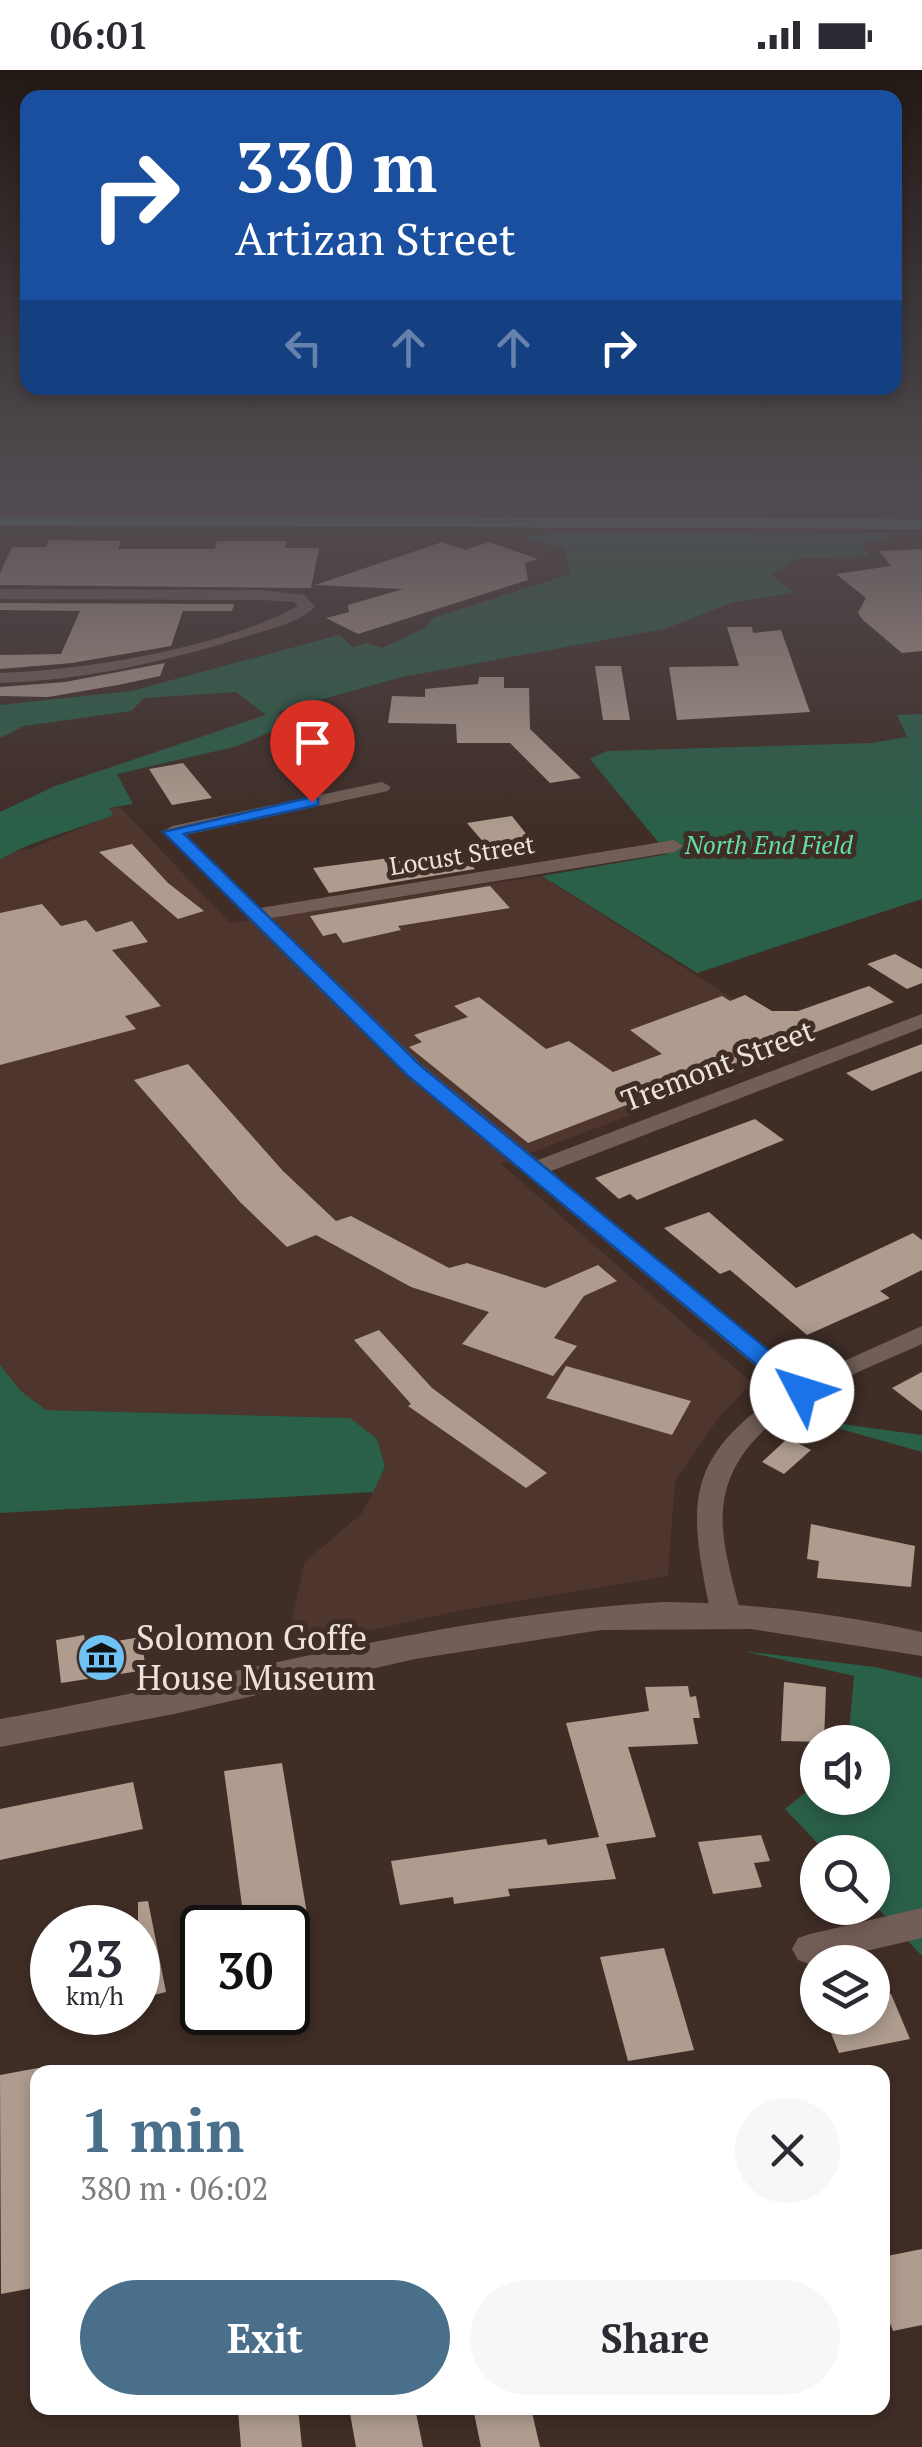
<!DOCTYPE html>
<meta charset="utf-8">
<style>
:root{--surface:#fff;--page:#f7f7f7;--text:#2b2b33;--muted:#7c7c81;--accent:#4a6f8a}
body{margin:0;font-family:"PT Serif",serif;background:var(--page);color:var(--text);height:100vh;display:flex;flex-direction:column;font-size:38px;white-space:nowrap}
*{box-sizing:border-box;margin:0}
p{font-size:32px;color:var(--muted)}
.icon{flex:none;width:55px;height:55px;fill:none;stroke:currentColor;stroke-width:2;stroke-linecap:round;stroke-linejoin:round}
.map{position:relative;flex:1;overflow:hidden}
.panel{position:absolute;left:30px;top:1995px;width:860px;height:350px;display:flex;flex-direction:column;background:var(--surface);border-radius:20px;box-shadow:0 5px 15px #0003}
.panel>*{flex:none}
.hud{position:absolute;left:20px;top:20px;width:882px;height:305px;border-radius:20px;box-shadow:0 5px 15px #0003;background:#1a4fa0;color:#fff;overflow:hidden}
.buttons{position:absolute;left:800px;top:1655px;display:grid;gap:20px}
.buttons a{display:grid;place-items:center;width:90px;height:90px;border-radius:50%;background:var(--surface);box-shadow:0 5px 15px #0003;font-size:50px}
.speed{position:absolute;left:30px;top:1835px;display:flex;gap:20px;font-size:50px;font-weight:700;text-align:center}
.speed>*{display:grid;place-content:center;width:130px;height:130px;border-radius:50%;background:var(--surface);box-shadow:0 5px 15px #0003;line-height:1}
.speed small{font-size:25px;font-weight:400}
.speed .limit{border:5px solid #111;border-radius:15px;background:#fff;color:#111}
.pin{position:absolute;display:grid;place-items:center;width:85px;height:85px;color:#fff;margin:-102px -42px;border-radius:50% 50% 50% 0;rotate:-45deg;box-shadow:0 0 10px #0007}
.pin .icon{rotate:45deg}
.me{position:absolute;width:110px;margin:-55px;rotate:310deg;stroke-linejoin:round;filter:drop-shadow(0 0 8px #0008)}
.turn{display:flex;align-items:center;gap:35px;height:210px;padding:0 50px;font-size:45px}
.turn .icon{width:130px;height:130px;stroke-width:2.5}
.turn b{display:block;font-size:70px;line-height:85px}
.lanes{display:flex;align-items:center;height:95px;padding:0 50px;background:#0003;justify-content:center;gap:50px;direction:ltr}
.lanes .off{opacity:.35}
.round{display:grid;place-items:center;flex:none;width:105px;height:105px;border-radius:52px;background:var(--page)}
.headline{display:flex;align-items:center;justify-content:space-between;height:170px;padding:0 50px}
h1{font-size:60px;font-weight:800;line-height:75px;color:var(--accent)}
.action{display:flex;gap:20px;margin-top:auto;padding:20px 50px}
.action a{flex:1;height:115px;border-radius:60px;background:var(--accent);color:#fff;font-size:40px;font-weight:800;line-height:115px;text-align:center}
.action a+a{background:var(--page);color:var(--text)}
.status{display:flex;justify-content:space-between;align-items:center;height:70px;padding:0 50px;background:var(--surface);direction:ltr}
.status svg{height:28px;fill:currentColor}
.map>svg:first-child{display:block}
.built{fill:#4e362e}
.green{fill:#2a5f48}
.building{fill:#af9c8f}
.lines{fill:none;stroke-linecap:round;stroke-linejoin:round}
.minor{fill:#735e57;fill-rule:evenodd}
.secondary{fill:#735e57;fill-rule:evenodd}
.primary{fill:#5994a4;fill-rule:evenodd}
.route{fill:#1a73e8;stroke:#114b97;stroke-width:2.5}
.labels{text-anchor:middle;stroke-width:10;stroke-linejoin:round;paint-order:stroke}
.far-park-label{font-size:25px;font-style:italic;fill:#5fe0aa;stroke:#3f2d26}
.far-street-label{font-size:25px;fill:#ede1dc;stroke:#3f2d26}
.street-label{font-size:30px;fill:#ede1dc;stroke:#3f2d26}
.near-poi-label{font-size:35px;fill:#ede1dc;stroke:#3f2d26;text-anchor:start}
</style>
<div class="status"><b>06:01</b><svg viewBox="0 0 49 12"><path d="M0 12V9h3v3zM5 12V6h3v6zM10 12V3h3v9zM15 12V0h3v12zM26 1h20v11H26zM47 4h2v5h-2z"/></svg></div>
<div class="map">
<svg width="922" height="2377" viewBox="0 0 922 2377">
<rect width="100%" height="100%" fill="#3f2d26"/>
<g class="built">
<polygon points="0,428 193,428 192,441 0,440"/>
<polygon points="120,737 230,853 542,806 809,978 501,1094 752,1313 720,1346 675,1411 668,1506 462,1540 286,1579 304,1493 362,1443 385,1397 376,1369 349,1348 46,1340 21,1321 0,1295 0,790 12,781 30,779 113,745 108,739"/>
</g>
<g class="green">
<path d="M 562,462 L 885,463 L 891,470 L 861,473 L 870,486 L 799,488 L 770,504 L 794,523 L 734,532 L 664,559 L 402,607 L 277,642 L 290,653 L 238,676 L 117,704 L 133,734 L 109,738 L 113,745 C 87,756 17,776 0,790 L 0,742 L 55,716 L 266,645 L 236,622 L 144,628 L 131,641 L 24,656 L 0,668 L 0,635 L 131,621 L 339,565 L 353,577 L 367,573 L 382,578 L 425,558 L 433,548 L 570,504 L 564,478 L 525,468 Z"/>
<polygon points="922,644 922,829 697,903 542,806 668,784 590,689 607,681 872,673 907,667 897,645"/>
<polygon points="0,1295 21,1321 46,1340 350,1348 377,1369 385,1397 373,1422 0,1443"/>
<polygon points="805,1349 922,1365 922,1382"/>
<polygon points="743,1581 875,1597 922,1608 922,1886 873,1833 872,1782 826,1782 785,1739 817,1713 818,1728 872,1728 872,1672 848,1672 854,1606"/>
</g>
<g class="building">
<polygon points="49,470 121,471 118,479 215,479 217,471 287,471 285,478 319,478 311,518 0,515 0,503 12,477 46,477"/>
<polygon points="442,472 465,480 489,472 538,489 525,493 528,510 358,564 326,548 349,542 348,535 403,519 315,515"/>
<polygon points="922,479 922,581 902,583 863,550 858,543 866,528 836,504 891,496 879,481"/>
<polygon points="0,533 234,534 232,541 183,541 171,576 72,593 0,599 0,585 61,584 80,541 0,540"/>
<polygon points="727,557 752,557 753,563 781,560 810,642 677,650 669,597 739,596"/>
<polygon points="165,593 160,606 118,615 48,627 0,626 0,617 65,612"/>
<polygon points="595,596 621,596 630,650 603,650"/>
<polygon points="479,607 504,607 504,618 529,618 530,659 581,708 550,713 510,673 457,673 456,654 388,653 392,626 425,627 425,619 478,614"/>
<polygon points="183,693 212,728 172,735 149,699"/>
<polygon points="512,746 531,770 527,771 532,783 497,788 467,753"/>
<polygon points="132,774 168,813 204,841 178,849 99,782"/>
<polygon points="462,785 475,799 329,823 313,798 397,787 403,795"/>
<polygon points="490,816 510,838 398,856 401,860 343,873 336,863 323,866 310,846"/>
<polygon points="42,834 61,856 86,850 96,862 132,851 148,872 112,880 161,936 125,946 136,959 0,995 0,843"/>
<polygon points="895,884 922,899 922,913 907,919 867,894"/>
<polygon points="869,916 894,932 528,1073 409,977 422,972 414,965 468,947 454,936 479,927 546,979 569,971 613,1002 662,984 630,960 722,926 730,931 745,925 772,941 798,941"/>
<polygon points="922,974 922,1001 872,1021 846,1003"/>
<polygon points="188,994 283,1101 336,1151 351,1146 449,1198 467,1193 545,1218 598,1195 617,1211 584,1226 554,1268 577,1276 553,1306 462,1274 489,1242 411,1217 316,1165 287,1177 240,1132 134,1010"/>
<polygon points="755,1049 784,1070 637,1130 630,1124 619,1129 595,1108"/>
<polygon points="709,1142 796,1218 913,1163 922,1170 922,1200 880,1221 890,1228 807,1265 730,1200 720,1204 664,1158"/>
<polygon points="379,1260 432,1318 547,1403 526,1418 408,1336 411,1334 354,1270"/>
<polygon points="566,1296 691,1331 672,1365 546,1328"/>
<polygon points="922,1302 922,1341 892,1318"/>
<polygon points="788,1368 811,1380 784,1404 762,1392"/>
<polygon points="811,1454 915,1476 911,1517 817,1508 819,1491 807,1489"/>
<polygon points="84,1565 86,1576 141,1567 146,1600 61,1613 56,1570"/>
<polygon points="784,1612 826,1617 824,1672 781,1671"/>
<polygon points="688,1616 690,1627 696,1626 700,1648 693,1648 698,1674 628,1677 656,1767 606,1774 616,1809 508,1819 510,1826 454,1834 453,1827 400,1835 391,1791 546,1769 548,1775 599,1767 566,1653 649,1641 645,1617"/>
<polygon points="282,1693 310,1862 288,1865 288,1858 245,1858 224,1701"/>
<polygon points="133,1712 143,1759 0,1790 0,1739"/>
<polygon points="761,1765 770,1791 754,1793 762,1817 713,1824 698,1772"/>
<polygon points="148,1831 166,1922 138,1929 138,1832"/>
<polygon points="664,1878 694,1980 628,1991 600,1887"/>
<polygon points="891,1924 910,1969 839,1983 825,1948 872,1948 872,1927"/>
<polygon points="38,1998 38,2217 1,2224 0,2005"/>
<polygon points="922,2179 922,2255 893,2261 882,2232 882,2187"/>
<polygon points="256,2338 298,2338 302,2377 241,2377 238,2340"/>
<polygon points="349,2338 415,2338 423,2377 356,2377"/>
<polygon points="473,2338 531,2338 540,2377 481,2377"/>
</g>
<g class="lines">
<g class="minor">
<path d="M 0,519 L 263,520 L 304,525 L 315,537 C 298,553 273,558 251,565 C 169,591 87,610 0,613 L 0,603 C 87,600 221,578 298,536 L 294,532 L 263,530 L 0,529 Z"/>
<path d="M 382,712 L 391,717 L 388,721 L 185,765 L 260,838 L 674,770 L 683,776 L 674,782 L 271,848 L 422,995 L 538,1090 L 922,944 L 922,958 L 551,1101 L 804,1309 L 922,1256 L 922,1274 C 852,1306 738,1343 724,1431 C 718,1468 733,1509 741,1545 L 737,1553 L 726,1556 L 715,1553 L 711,1545 C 688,1433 682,1390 784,1320 L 406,1005 L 163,762 L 172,756 Z"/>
<polygon points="922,1838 922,1868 810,1894 798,1890 792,1879 798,1868 810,1864"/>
</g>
<path class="secondary" d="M 664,1532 C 752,1533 836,1543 922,1562 L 922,1586 L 751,1559 L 601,1560 L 415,1589 L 174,1644 L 0,1677 L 0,1649 C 221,1610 439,1545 664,1532 Z"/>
<polygon class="primary" points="0,445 922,449 922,459 0,455"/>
</g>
<linearGradient id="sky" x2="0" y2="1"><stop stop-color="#231915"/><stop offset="0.56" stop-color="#524c52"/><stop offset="1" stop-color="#524c52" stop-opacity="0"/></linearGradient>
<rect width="922" height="761" fill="url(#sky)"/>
<polygon class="route" points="312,727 318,728 318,735 184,764 421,996 811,1315 815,1321 811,1326 794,1326 407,1005 163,762"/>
<defs>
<symbol id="museum-disc" viewBox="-11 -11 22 22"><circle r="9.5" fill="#6fc2f4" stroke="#3f2d26"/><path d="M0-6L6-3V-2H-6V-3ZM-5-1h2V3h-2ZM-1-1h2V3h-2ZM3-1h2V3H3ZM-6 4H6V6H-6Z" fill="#111"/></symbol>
</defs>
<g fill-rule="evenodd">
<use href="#museum-disc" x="74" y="1560" width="55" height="55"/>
</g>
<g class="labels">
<g class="far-park-label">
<text x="769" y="784">North End Field</text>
</g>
<g class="far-street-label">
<text transform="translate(462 785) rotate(-9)" y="9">Locust Street</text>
</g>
<g class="street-label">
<text transform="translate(718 996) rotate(-21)" y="10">Tremont Street</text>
</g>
<g class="near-poi-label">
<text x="136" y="1580">Solomon Goffe<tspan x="136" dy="40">House Museum</tspan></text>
</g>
</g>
</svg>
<div class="buttons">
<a><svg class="icon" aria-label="sound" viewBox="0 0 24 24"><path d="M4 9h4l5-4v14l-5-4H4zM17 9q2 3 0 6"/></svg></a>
<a><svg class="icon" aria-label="search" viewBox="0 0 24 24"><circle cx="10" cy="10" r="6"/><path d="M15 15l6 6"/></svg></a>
<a><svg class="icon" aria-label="layers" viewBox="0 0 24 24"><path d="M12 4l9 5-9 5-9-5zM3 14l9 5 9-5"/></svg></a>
</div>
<div class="speed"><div>23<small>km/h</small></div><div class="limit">30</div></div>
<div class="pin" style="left:312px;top:732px;background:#d93025"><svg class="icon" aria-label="arrive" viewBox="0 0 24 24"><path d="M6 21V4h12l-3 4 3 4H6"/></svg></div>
<svg class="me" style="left:802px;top:1321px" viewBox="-20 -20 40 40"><circle r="19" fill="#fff"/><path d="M0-13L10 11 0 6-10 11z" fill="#1a73e8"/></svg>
<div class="hud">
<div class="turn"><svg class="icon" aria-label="right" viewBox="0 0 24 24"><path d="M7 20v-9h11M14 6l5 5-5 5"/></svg><div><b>330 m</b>Artizan Street</div></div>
<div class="lanes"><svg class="icon off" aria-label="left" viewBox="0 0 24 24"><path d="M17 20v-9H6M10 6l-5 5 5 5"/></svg><svg class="icon off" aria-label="ahead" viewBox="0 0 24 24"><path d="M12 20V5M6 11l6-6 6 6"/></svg><svg class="icon off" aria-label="ahead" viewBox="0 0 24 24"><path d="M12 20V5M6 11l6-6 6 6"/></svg><svg class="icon" aria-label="right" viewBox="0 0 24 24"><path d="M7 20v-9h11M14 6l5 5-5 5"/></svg></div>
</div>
<section class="panel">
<div class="headline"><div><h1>1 min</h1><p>380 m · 06:02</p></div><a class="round"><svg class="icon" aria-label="close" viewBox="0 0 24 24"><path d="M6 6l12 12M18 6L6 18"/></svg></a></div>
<div class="action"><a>Exit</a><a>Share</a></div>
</section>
</div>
